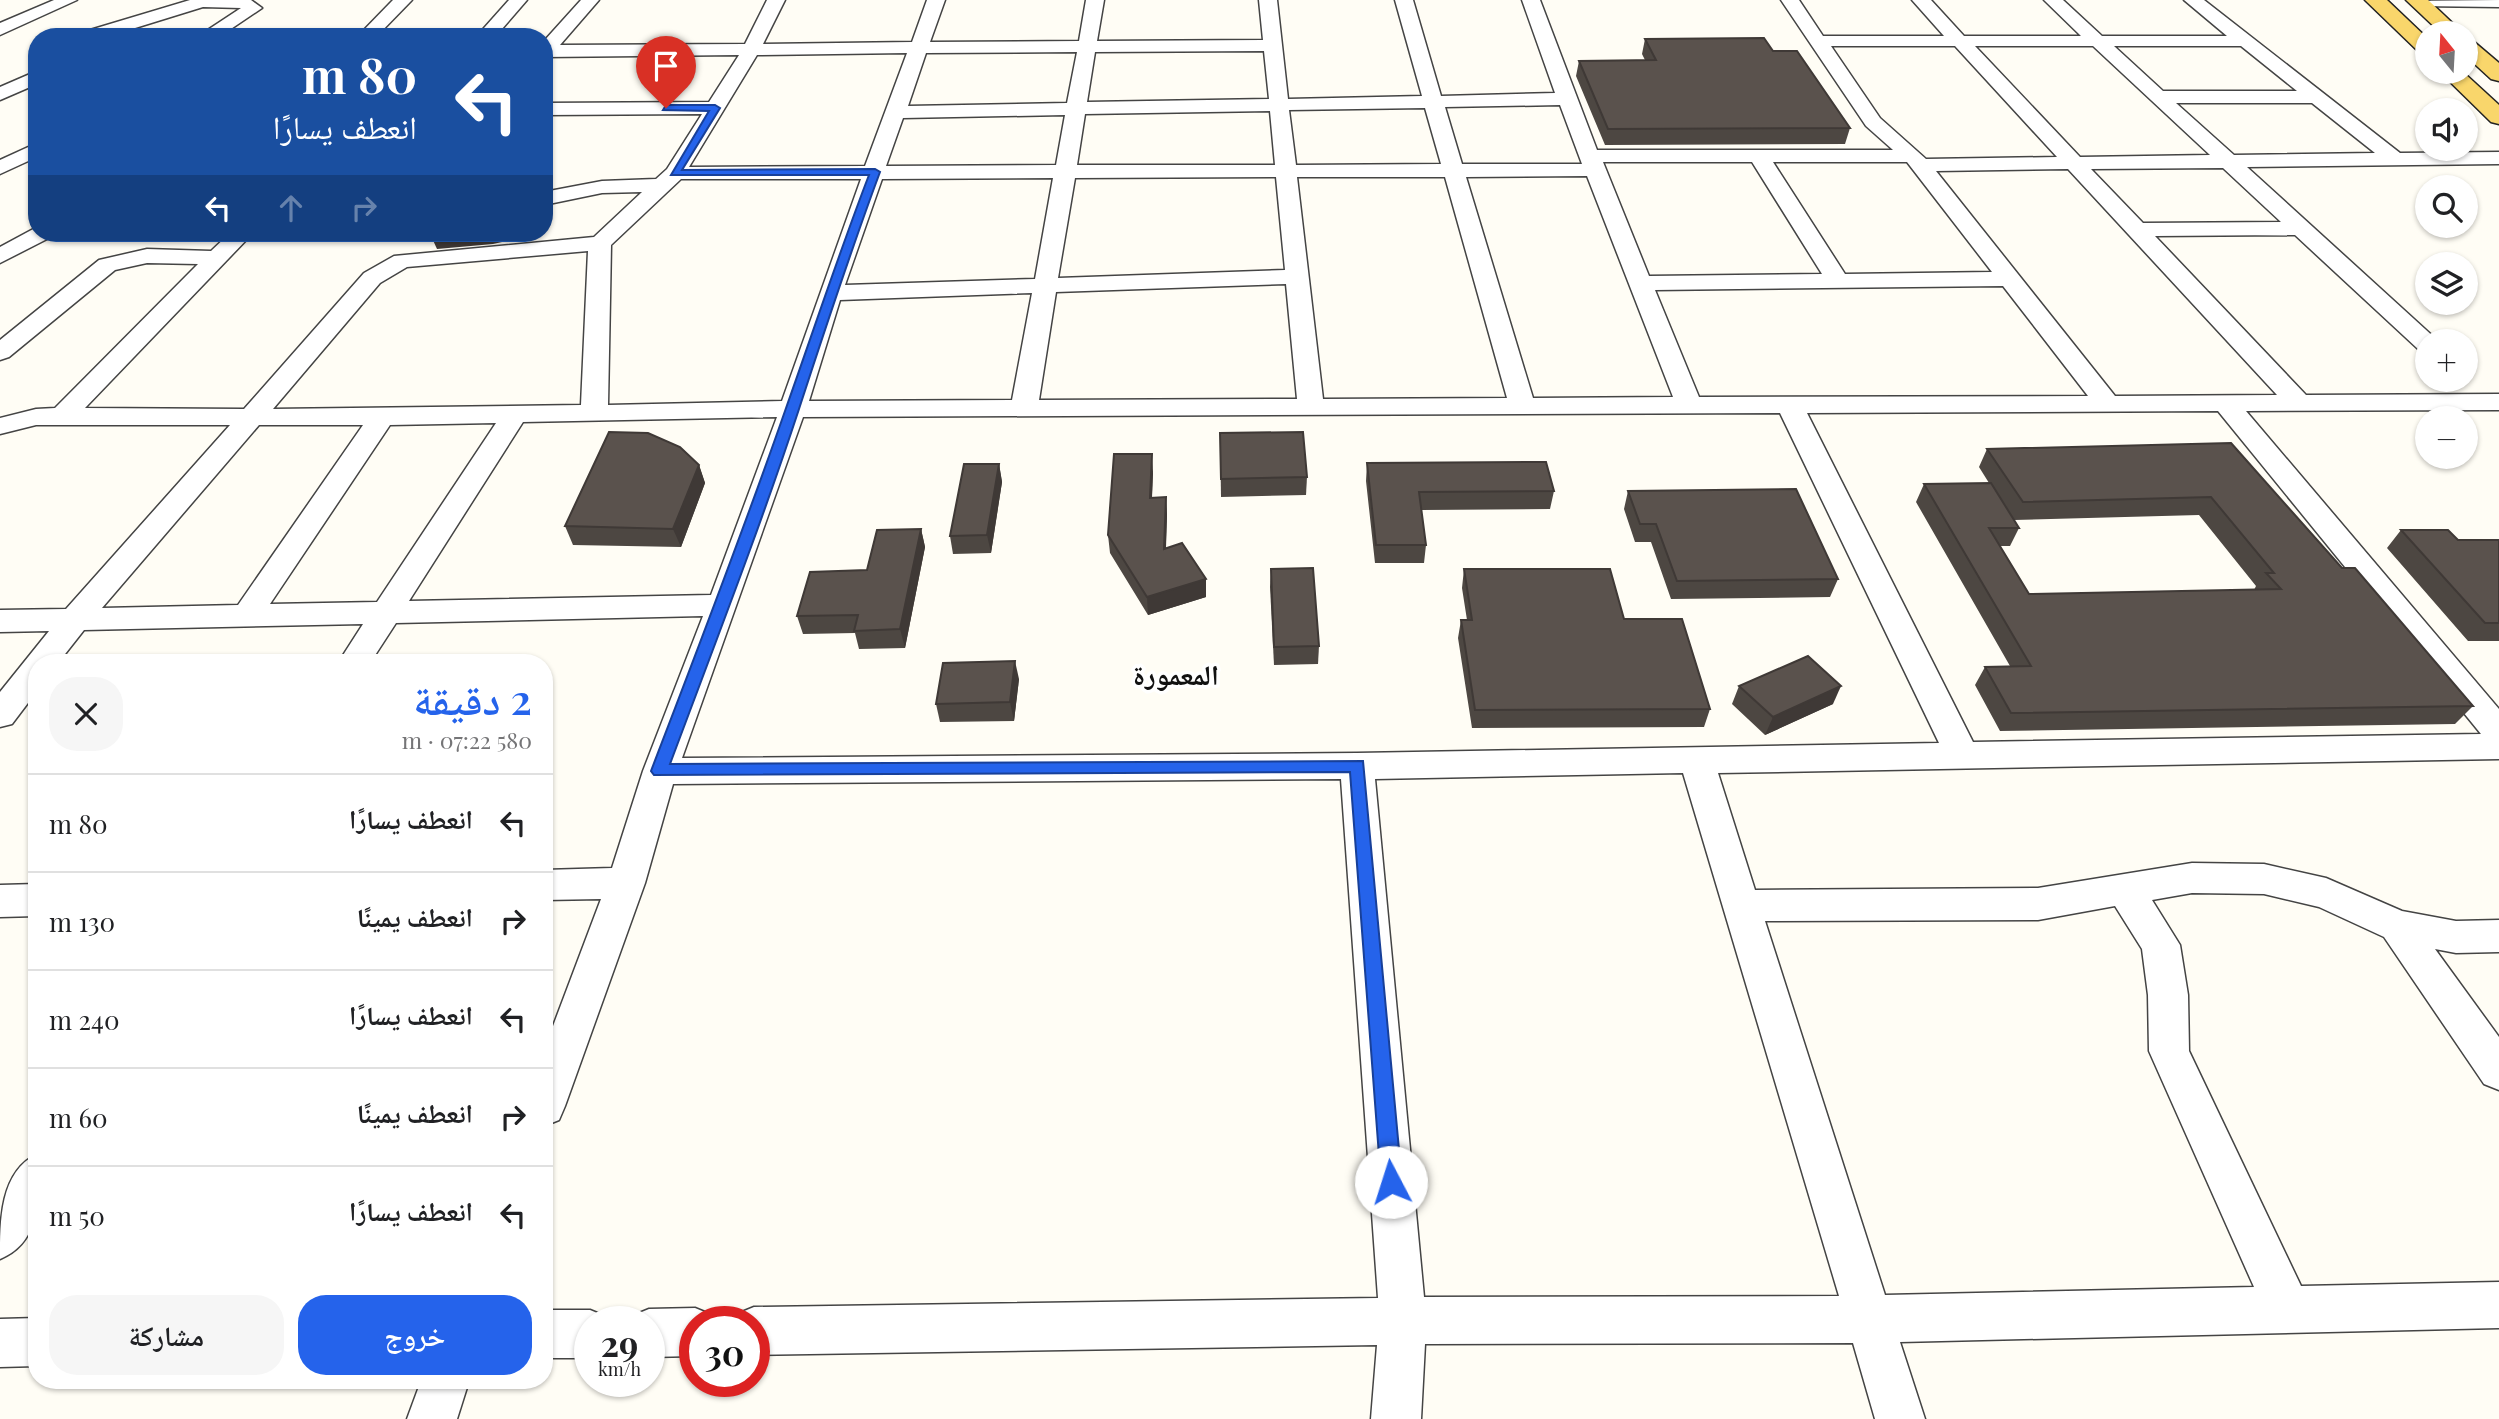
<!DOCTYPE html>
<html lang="ar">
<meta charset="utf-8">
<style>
:root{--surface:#fff;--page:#f6f6f6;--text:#202124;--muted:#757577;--line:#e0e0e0;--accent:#2563eb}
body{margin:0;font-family:"Playfair Display","Noto Naskh Arabic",serif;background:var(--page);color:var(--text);direction:rtl;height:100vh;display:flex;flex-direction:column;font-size:26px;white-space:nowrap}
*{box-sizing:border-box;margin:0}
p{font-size:23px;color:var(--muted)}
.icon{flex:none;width:38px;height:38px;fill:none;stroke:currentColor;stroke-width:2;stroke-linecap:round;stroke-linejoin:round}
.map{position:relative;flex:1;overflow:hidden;direction:ltr}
.panel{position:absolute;left:28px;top:654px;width:525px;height:735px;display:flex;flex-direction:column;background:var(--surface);border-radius:28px;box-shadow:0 2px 5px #0004;direction:rtl}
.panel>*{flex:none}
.top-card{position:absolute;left:28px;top:28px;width:525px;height:214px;border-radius:28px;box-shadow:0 2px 5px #0004;direction:rtl;background:#1a4fa0;color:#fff;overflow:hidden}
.needle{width:46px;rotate:342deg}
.fabs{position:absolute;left:2415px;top:21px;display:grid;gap:14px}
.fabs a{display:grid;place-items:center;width:63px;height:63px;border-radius:50%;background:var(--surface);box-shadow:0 2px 5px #0004;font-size:35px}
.speed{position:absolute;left:574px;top:1306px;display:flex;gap:14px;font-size:35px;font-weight:700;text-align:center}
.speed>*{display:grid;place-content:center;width:91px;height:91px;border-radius:50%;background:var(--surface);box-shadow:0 2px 5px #0004;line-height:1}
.speed small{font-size:18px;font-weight:400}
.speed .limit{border:10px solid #d22;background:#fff;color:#111}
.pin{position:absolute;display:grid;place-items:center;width:60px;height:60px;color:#fff;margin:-72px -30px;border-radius:50% 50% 50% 0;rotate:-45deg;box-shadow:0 0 7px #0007}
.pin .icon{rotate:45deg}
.me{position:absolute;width:77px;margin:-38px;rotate:355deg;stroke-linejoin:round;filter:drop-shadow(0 0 5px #0008)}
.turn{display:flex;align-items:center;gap:24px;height:147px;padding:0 21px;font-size:32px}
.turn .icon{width:91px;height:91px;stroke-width:2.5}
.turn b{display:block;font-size:49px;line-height:60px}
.lanes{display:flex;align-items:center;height:66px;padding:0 21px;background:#0003;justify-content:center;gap:35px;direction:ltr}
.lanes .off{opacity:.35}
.round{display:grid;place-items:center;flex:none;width:74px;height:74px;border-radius:28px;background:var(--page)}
.head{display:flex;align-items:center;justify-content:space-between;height:119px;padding:0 21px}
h1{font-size:42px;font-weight:600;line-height:52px;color:var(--accent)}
.button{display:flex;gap:14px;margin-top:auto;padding:14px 21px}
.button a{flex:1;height:80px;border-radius:28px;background:var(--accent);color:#fff;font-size:28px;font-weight:600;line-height:80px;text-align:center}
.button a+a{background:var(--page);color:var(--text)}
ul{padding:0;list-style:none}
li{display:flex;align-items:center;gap:21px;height:98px;padding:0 21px;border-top:2px solid var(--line)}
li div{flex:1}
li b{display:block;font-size:26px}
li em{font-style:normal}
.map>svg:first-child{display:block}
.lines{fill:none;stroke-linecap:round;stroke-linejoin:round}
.minor-casing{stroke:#444;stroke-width:3}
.major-casing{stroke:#222;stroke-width:3}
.minor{fill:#fff;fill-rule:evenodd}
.major{fill:#f9d66b;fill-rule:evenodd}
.wall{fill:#4d4742;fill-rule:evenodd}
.shaded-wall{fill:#3f3936}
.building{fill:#5a524d;stroke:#3f3936;stroke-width:2}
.route{fill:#2563eb;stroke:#184099;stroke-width:2}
.labels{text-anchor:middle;stroke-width:7;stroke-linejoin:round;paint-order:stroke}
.district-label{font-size:28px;font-weight:bold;fill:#111;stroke:#fff}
</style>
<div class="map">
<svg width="2499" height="1419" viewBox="0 0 2499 1419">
<rect width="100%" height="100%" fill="#fffdf5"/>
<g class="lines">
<defs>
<g id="minor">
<polygon points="54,0 77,0 0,35 0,23"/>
<polygon points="190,0 251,0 262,8 219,37 197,37 241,8 203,7 106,37 77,37 80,33"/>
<polygon points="393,0 412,0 376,37 357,37"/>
<polygon points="509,0 527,0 495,37 476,37"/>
<path d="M 581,0 L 599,0 L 560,45 L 745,44 L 767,0 L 785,0 L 763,44 L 912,42 L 927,0 L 945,0 L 930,42 L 1079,41 L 1086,0 L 1104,0 L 1097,41 L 1263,40 L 1259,0 L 1277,0 L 1288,99 L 1422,96 L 1395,0 L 1413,0 L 1441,96 L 1555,93 L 1522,0 L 1540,0 L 1597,150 L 1893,150 L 1866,126 L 1781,0 L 1799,0 L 1823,36 L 1944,36 L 1912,0 L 1931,0 L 1964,36 L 2081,36 L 2044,0 L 2063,0 L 2102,36 L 2227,36 L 2184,0 L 2204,0 L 2400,153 L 2499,152 L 2499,164 L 2247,167 L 2436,339 L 2438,341 L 2427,341 L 2427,351 L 2418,349 L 2295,235 L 2155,236 L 2306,395 L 2499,394 L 2499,410 L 2246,411 L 2499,709 L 2499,759 L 1718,773 L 1755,890 L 2038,888 L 2192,863 L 2264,864 L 2326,878 L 2402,911 L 2456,921 L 2499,920 L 2499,952 L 2456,953 L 2435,949 L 2499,1037 L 2499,1090 L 2484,1084 L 2384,937 L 2319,907 L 2264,894 L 2192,893 L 2152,900 L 2180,945 L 2188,995 L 2189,1051 L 2301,1286 L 2499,1282 L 2499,1328 L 1900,1342 L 1925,1419 L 1875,1419 L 1853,1343 L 1425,1344 L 1421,1419 L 1371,1419 L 1377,1345 L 754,1355 L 754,1321 L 734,1321 L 737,1314 L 754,1307 L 1378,1298 L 1341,779 L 673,784 L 645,883 L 565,1106 L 559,1120 L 544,1126 L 544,1050 L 601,899 L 544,900 L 544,870 L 612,868 L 643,771 L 703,616 L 396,623 L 370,663 L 338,663 L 363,624 L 84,630 L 58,663 L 37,663 L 37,691 L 12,724 L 0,727 L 0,692 L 49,631 L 0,632 L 0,610 L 66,609 L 230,425 L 36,425 L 0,434 L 0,418 L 36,409 L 55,408 L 198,264 L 147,263 L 115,270 L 9,357 L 0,360 L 0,340 L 99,260 L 147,249 L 211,251 L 230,233 L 253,233 L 85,408 L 244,409 L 364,273 L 394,256 L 594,237 L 642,192 L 602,193 L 544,205 L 544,192 L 602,181 L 656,179 L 667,169 L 702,114 L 544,115 L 544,103 L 709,102 L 739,55 L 544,57 L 544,41 ZM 1831,46 L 1955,46 L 2057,157 L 1926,159 L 1880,118 ZM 1975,46 L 2093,46 L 2210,155 L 2080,157 ZM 2114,46 L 2241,46 L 2297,91 L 2163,91 ZM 1264,51 L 1269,99 L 1087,102 L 1095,52 ZM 1077,52 L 1067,103 L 908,106 L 926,53 ZM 907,53 L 865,166 L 689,167 L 757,55 ZM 2176,103 L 2312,103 L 2375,153 L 2234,155 ZM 1560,105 L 1582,164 L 1462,164 L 1445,107 ZM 1425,108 L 1441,164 L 1296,165 L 1289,110 ZM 1270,111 L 1275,165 L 1077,165 L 1085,114 ZM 1065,115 L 1056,165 L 886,166 L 903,118 ZM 1603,162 L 1752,162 L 1822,274 L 1649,276 ZM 1773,162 L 1907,162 L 1992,272 L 1845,274 ZM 2223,168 L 2281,222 L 2143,223 L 2091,169 ZM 2068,169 L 2277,395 L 2115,396 L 1936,171 ZM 1587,176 L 1673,397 L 1533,398 L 1466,177 ZM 1276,177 L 1285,270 L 1058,278 L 1075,178 ZM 1297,177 L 1445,177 L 1507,398 L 1323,399 ZM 1053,178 L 1035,279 L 845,285 L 882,179 ZM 681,179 L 861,179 L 782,401 L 608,405 L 611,245 ZM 588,251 L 581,405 L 273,409 L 380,283 L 407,267 ZM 1286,284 L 1297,399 L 1039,400 L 1056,292 ZM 2003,286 L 2088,396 L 1699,397 L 1655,290 ZM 1032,293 L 1012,400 L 809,401 L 840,300 ZM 2218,411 L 2481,734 L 1973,742 L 1807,413 ZM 1780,413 L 1939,743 L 1357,753 L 682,758 L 803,417 ZM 777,417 L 711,595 L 409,601 L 523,422 ZM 496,423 L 377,602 L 270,604 L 390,425 ZM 259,425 L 363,425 L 238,605 L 102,608 ZM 1683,773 L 1839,1296 L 1424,1297 L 1375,779 ZM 2115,906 L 2142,949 L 2148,995 L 2149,1051 L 2254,1287 L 1885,1295 L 1765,921 L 2038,920 Z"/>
<polygon points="2499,0 2499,7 2417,6 2408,1"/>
<polygon points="37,71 37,84 0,100 0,87"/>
<polygon points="37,143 37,157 0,174 0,160"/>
<polygon points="37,227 37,233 52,233 49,238 0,263 0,247"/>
<polygon points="37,884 37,916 0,917 0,885"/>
<path d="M 37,1154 C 37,1194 44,1241 0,1259 C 0,1220 0,1172 37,1154 Z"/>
<polygon points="695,1308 712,1315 714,1321 695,1321 695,1356 649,1357 649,1321 630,1321 632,1316 649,1309"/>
<polygon points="544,1310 590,1310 607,1317 608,1321 590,1321 590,1358 544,1358"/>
<polygon points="37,1318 37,1366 0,1367 0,1319"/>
<polygon points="421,1381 469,1381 457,1419 407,1419"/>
</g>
<g id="major">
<polygon points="2365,0 2387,0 2427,38 2427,55 2420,53"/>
<polygon points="2406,0 2428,0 2463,33 2441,33"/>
<polygon points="2466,39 2473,41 2499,63 2499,81 2491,79 2466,56"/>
<polygon points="2440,72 2463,72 2499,105 2499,124 2491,122"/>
</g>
</defs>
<use href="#minor" class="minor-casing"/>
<use href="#major" class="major-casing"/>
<use href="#minor" class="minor"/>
<use href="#major" class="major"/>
</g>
<g class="wall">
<polygon points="1645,39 1773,51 1850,128 1845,144 1605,145 1576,76 1579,61 1645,60 1642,54"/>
<polygon points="1220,433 1307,477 1306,495 1221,497"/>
<path d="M 2231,443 L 2342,568 L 2473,706 L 2455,724 L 2000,731 L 1975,685 L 1985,667 L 2010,666 L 1916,502 L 1924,484 L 1989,483 L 1979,467 L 1987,449 ZM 2199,515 L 2256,586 L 2254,590 L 2029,594 L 2000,546 L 2010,546 L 2019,528 L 2014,520 Z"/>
<polygon points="1367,463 1554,491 1550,509 1421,510 1426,545 1424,563 1375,563 1366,481"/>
<polygon points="999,464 1002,482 991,553 953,554 950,536"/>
<polygon points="699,465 705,483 681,547 573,545 565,526"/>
<polygon points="1153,472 1152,498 1166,497 1167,515 1166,548 1206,597 1148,615 1110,553 1108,535"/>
<polygon points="1628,491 1838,579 1830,597 1671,599 1651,542 1635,542 1624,509"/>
<polygon points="921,529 925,547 905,648 859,649 855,633 803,634 797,616 867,570"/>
<polygon points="2401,530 2458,540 2499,540 2499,641 2468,641 2387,548"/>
<polygon points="1271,569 1319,646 1318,664 1274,665 1270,587"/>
<polygon points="1464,569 1624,619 1710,709 1704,727 1472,728 1458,638 1461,620 1467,620 1462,588"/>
<polygon points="1019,679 1014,721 940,722 936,704"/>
<polygon points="1739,686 1833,704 1765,735 1732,704"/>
</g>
<g class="shaded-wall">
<polygon points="485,233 519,233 520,238 493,244 437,249 432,238"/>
<polygon points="1152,454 1153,472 1151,516 1150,498"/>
<polygon points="999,464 1002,482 991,553 987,535"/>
<polygon points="699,465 705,483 681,547 673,529"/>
<polygon points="1166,497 1167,515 1165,567 1164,549"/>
<polygon points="921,529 925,547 905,648 900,629"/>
<polygon points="1206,579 1206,597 1148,615 1147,597"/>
<polygon points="1015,661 1019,679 1014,721 1010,702"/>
<polygon points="1841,686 1833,704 1765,735 1773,717"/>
</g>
<g class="building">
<polygon points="1764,38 1773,51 1797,51 1850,128 1608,129 1579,61 1656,60 1645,39"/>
<polygon points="431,233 485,233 432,238"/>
<polygon points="609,432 648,433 680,447 699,465 673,529 565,526"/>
<polygon points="1303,432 1307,477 1221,479 1220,433"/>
<polygon points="2231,443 2342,568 2355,568 2473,706 2011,713 1985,667 2031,666 1924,484 1991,483 2019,528 1989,528 2029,594 2281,589 2266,573 2274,573 2211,497 2023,502 1987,449"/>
<polygon points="1114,454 1152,454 1150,498 1166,497 1164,549 1182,543 1206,579 1147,597 1108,535"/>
<polygon points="1546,462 1554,491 1419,492 1426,545 1376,545 1367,463"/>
<polygon points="964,464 999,464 987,535 950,536"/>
<polygon points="1796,489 1838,579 1677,581 1656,524 1640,524 1628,491"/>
<polygon points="921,529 900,629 854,631 858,615 797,616 810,572 867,570 877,530"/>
<polygon points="2401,530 2448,530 2458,540 2499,540 2499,623 2485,623"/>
<polygon points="1313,568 1319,646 1274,647 1271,569"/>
<polygon points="1464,569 1610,569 1624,619 1682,619 1710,709 1475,710 1461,620 1472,620"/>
<polygon points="1808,656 1841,686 1773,717 1739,686"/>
<polygon points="1015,661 1010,702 936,704 943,663"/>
</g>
<path class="route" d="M 666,105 L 715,105 L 720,108 L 682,170 L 875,169 L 880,172 C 851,250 825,329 799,409 C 760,528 714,646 670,764 L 1363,761 L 1402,1182 L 1399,1189 L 1391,1192 L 1384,1189 L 1381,1182 L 1350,772 L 654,775 L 651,771 C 697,651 743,532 785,411 C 813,332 839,253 869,175 L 671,175 L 709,111 L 663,110 Z"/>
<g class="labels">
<g class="district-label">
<text x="1176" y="685">المعمورة</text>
</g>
</g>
</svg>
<div class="fabs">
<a><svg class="needle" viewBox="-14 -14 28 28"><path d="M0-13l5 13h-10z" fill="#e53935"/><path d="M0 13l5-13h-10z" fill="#757577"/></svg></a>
<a><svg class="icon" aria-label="sound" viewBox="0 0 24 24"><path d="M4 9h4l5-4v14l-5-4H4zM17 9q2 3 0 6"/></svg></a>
<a><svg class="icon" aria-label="search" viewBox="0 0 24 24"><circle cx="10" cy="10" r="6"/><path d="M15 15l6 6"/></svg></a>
<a><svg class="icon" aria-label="layers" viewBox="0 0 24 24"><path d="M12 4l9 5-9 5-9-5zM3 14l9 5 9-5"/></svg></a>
<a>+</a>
<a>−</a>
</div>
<div class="speed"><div>29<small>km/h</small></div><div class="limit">30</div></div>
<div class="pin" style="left:666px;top:108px;background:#d93025"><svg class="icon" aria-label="arrive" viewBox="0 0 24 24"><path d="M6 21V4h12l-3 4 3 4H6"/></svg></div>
<svg class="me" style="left:1391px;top:1182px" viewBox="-20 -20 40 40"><circle r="19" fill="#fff"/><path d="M0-13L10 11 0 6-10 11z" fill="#2563eb"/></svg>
<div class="top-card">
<div class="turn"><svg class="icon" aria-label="left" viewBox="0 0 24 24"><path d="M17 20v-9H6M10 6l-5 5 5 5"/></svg><div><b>80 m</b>انعطف يسارًا</div></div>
<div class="lanes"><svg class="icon" aria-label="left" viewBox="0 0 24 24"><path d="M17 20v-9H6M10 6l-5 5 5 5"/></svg><svg class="icon off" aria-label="ahead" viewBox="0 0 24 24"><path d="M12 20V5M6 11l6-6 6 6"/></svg><svg class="icon off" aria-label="right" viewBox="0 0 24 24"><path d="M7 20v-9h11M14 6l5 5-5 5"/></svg></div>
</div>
<section class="panel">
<div class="head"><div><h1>2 دقيقة</h1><p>580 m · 07:22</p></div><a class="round"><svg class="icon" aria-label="close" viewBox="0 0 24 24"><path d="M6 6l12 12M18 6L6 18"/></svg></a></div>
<ul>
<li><svg class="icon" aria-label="left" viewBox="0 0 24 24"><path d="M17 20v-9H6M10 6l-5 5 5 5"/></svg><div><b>انعطف يسارًا</b></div><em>80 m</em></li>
<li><svg class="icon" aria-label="right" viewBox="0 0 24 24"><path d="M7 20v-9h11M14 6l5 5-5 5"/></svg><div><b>انعطف يمينًا</b></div><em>130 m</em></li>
<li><svg class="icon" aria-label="left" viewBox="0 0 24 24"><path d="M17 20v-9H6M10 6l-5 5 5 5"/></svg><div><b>انعطف يسارًا</b></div><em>240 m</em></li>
<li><svg class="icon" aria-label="right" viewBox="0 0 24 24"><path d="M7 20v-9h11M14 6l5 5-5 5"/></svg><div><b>انعطف يمينًا</b></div><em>60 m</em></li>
<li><svg class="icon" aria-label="left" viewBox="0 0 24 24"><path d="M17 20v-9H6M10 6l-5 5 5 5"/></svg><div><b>انعطف يسارًا</b></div><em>50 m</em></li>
</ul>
<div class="button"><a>خروج</a><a>مشاركة</a></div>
</section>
</div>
